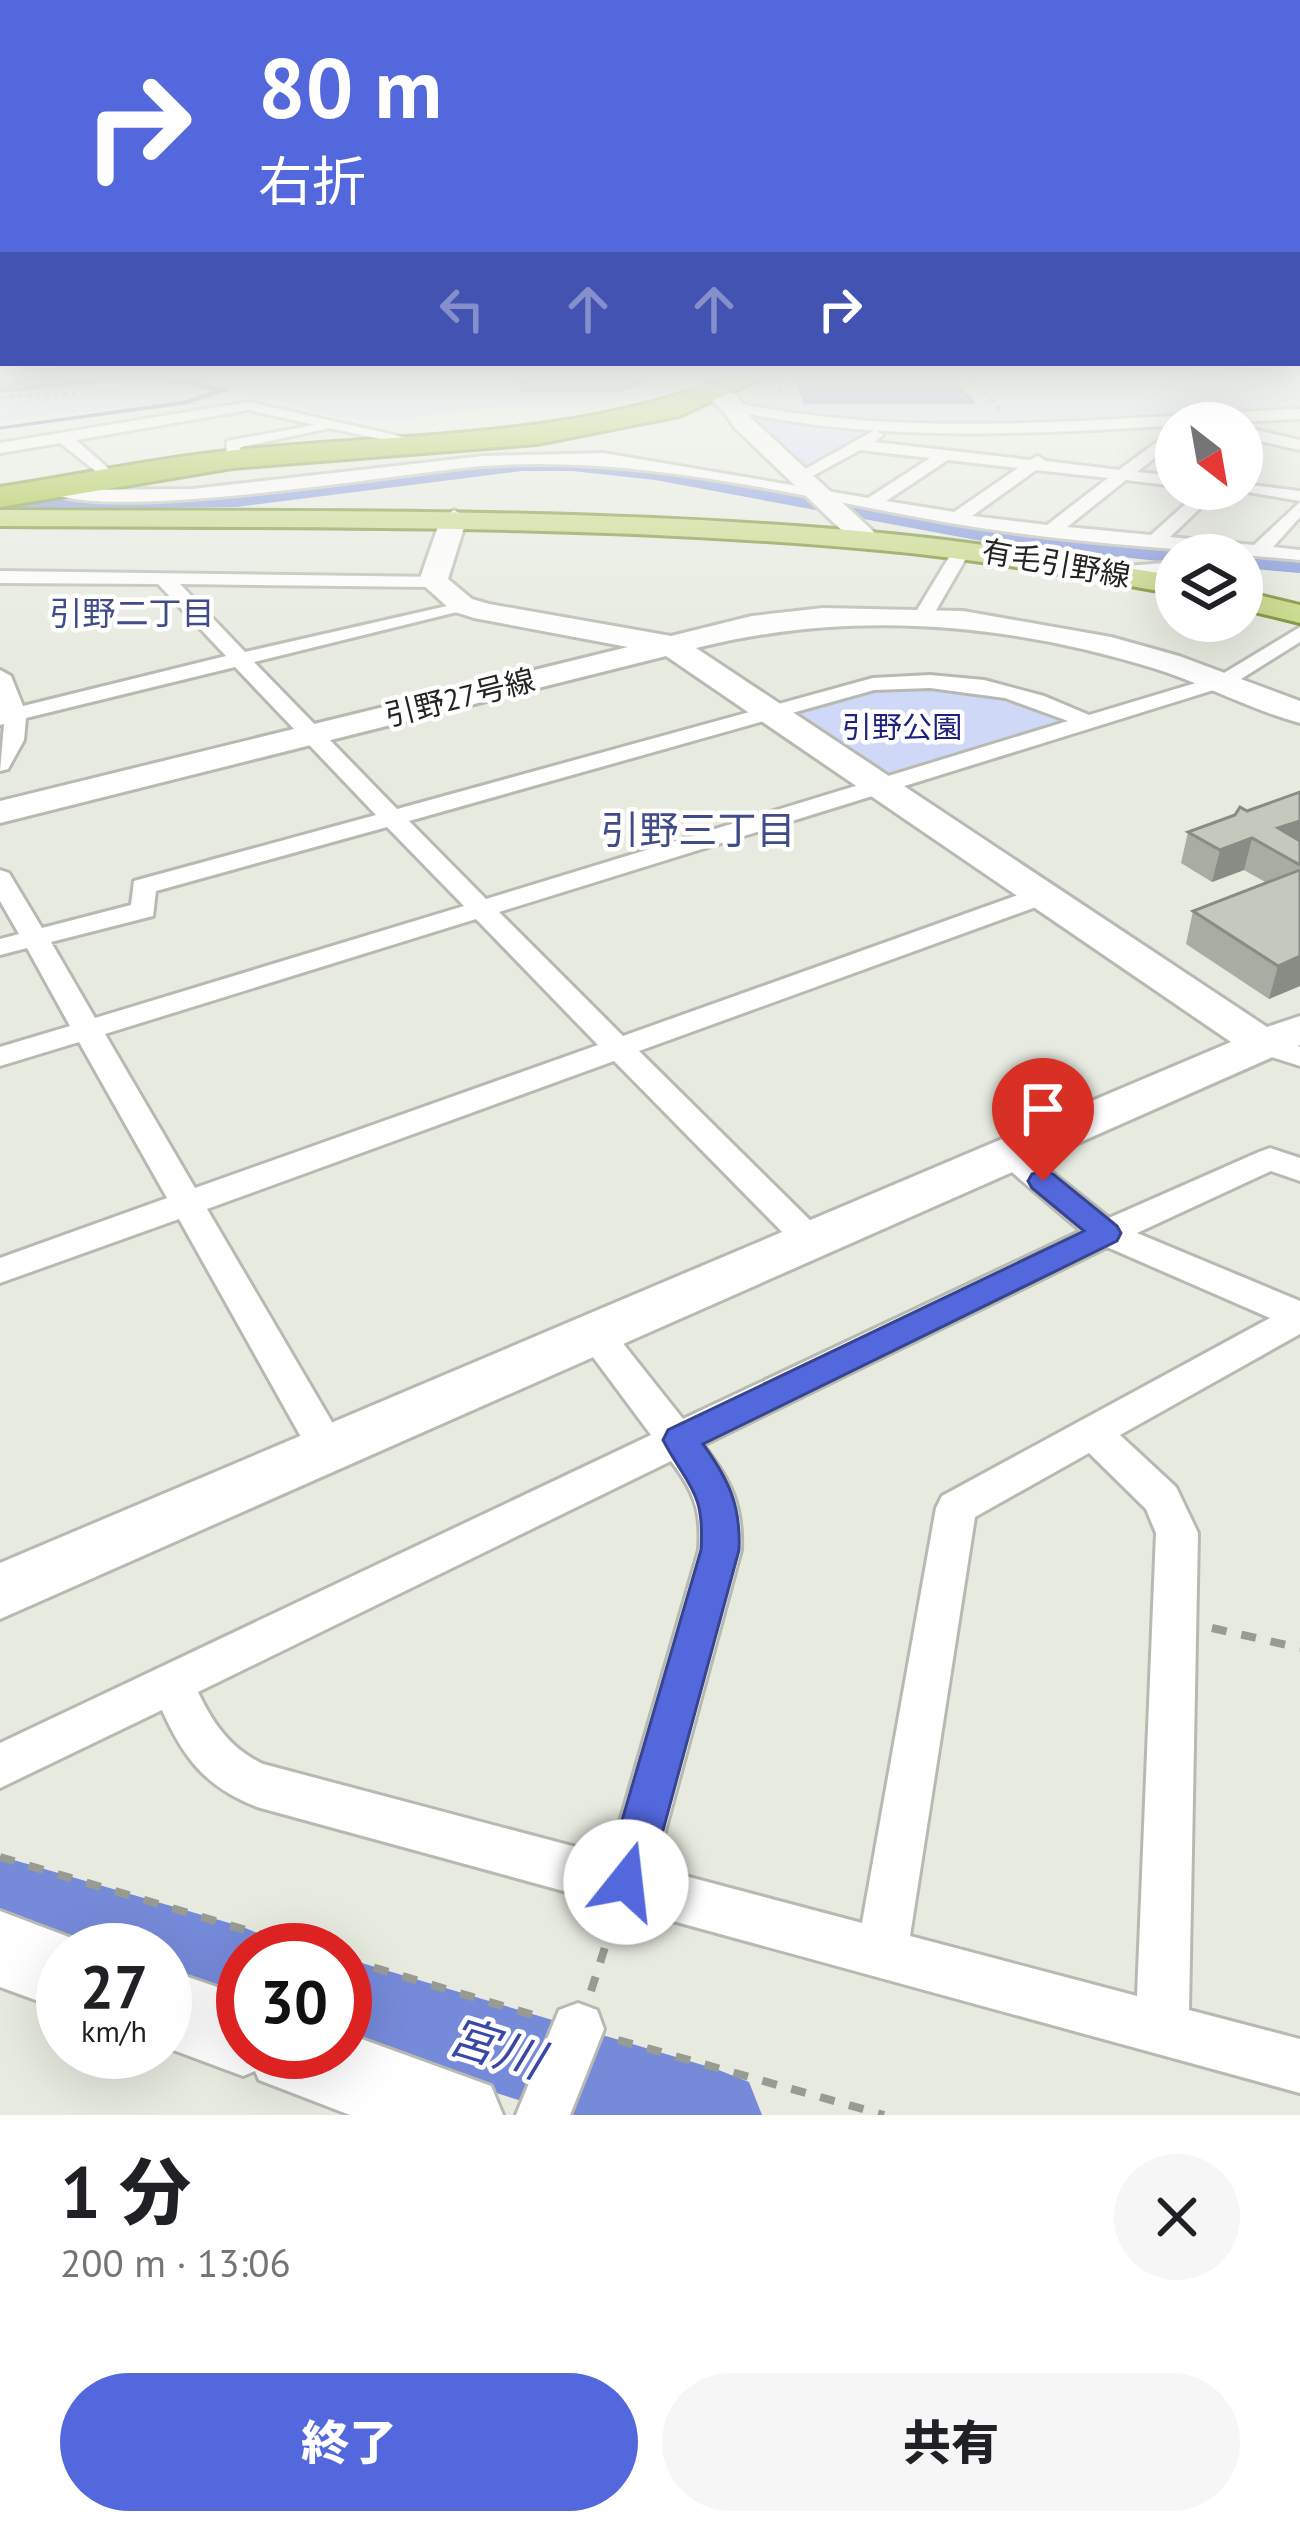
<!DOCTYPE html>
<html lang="ja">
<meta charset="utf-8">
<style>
:root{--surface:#fff;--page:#f6f6f6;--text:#202124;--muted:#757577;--accent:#5468de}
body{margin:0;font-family:"PT Sans","Noto Sans JP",sans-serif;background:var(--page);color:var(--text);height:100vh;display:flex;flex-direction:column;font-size:45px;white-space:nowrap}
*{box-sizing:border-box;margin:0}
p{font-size:39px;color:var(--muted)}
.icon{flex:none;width:66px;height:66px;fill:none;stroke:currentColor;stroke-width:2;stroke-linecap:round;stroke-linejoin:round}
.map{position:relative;height:2115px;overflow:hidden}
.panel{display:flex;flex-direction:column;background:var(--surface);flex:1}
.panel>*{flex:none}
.hud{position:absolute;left:0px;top:0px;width:1302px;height:366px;box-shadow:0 12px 48px #0002;background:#5468de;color:#fff;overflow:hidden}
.needle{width:78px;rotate:149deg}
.controls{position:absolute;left:1155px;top:402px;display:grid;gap:24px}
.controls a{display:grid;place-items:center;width:108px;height:108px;border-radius:50%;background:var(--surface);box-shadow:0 12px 48px #0002;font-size:60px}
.speed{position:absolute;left:36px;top:1923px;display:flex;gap:24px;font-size:60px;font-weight:700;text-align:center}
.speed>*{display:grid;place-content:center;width:156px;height:156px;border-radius:50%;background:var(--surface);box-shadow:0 12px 48px #0002;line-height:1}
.speed small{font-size:30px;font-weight:400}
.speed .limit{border:18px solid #d22;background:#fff;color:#111}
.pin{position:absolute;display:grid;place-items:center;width:102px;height:102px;color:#fff;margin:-123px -51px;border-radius:50% 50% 50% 0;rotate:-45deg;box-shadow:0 0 12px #0007}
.pin .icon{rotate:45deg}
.me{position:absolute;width:132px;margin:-66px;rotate:16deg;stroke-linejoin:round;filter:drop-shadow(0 0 9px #0008)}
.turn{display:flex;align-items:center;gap:42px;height:252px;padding:0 60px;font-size:54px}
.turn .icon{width:156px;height:156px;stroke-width:2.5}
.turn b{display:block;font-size:84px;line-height:102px}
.lanes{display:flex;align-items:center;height:114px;padding:0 60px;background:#0003;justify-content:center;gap:60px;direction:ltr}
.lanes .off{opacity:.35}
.round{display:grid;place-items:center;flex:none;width:126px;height:126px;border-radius:63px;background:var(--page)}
.summary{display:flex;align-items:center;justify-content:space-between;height:204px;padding:0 60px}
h1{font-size:72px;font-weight:800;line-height:90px}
.action{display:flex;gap:24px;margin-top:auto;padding:24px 60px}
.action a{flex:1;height:138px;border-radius:72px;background:var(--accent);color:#fff;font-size:48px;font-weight:800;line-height:138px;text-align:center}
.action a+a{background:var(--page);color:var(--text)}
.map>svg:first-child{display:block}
.green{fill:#cfd8f7}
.water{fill:#768ada;stroke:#5d6ca2;stroke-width:3}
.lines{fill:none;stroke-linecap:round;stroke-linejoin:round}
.river{fill:#768ada;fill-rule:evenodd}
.street-casing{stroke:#b7bab0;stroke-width:6}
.secondary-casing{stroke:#b7bab0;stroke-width:6}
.primary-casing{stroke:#6f8621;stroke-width:6}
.highway-casing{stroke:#6f8621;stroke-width:6}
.path-far1{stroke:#989b92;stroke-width:3;stroke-dasharray:4.5 4.5;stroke-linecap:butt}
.path{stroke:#989b92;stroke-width:8;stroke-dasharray:15 15;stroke-linecap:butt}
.street{fill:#fff;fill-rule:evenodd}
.secondary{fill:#fff;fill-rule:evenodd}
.primary{fill:#c1d67a;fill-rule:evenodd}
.highway{fill:#98bb21;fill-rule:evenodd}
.wall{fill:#a9aca3}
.shaded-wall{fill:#898c84}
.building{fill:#c4c8bd;stroke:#898c84;stroke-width:3}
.route{fill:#5468de;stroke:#374490;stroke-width:3}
.labels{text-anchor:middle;stroke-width:9;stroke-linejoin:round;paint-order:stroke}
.far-street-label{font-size:30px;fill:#242521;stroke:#fff}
.far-park-label{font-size:30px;fill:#1e227e;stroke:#fff}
.far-neighbourhood-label{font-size:33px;fill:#3f4c88;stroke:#fff}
.neighbourhood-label{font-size:39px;fill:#3f4c88;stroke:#fff}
.near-water-label{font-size:48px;font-style:italic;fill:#3948a6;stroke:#fff}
</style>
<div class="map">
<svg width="1300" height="2115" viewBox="0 0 1300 2115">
<rect width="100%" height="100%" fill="#e6eadf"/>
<g class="green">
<path d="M 172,379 L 516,379 L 522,381 L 521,389 L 622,390 L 648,379 L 701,379 C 628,412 552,402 474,409 C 436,412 403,424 364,421 C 321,418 281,398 238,395 L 0,421 L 0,391 L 84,381 L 128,384 Z"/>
<polygon points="764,379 1300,379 1300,412 965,425 812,420 750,406 748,391"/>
<polygon points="762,418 867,427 870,431 811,464 799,465 753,420"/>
<polygon points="897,686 985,690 1067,722 890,775 793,711"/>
</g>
<g class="water">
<path d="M 0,379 L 172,379 L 225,390 L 186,403 L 0,428 L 185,402 L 218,391 C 152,370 75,384 7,391 L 0,391 Z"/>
<polygon points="516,379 648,379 622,390 521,390 522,381"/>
<polygon points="797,379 951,379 973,402 805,402"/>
</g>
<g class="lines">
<g class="river">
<polygon points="522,455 655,464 987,524 1186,546 1202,555 1176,555 1176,563 987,542 655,480 572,471 522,471 237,507 0,510 0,492 237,489"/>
<polygon points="1242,550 1300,555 1300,573 1242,568 1242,555 1229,555"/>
<polygon points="0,1856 243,1927 274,1940 278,1950 243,1950 243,2015 165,1991 165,1950 63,1950 63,1959 0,1940"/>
<polygon points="345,1958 716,2069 749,2082 762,2115 567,2115 345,2046"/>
</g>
<defs>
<g id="street">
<polygon points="248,402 425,442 417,447 330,428 241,447 238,456 226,456 227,441 315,425 248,410 76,440 109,469 109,475 103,477 60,443 0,453 0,443"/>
<path d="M 736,403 C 919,441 1114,417 1300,409 L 1300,419 C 1116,426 911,452 731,410 Z"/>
<polygon points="1242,427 1300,440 1300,450 1242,437"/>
<path d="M 1176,428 L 1176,441 L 1137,472 L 1176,476 L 1176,486 L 1126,480 L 1067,527 L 1151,535 L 1202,489 L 1220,489 L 1170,537 L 1254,545 L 1300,502 L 1300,517 L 1273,547 L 1300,550 L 1300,560 C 1183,549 1066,543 950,523 C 796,496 639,454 482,466 C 408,472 87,527 43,488 L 51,483 L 67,490 L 192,489 L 484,456 L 603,453 L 868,498 L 930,458 L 860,450 L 805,480 L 791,477 L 875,430 L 883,435 L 874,442 L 1030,460 L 1038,456 L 1046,461 L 1119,470 ZM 948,460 L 1018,468 L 954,512 L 886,501 ZM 1036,470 L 1108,478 L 1047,525 L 972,516 Z"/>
<polygon points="1242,484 1300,491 1300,501 1231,489 1242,489"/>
<polygon points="957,544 972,548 931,619 917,619 914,615"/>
<polygon points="1176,562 1176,574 1115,579 1106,573 1115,567"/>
<path d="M 0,571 L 440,577 L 440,585 L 433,587 L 180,584 L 245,652 L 469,601 L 469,609 L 254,662 L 397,809 L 873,678 L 930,675 L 984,680 L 1044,696 L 1089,715 L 1219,676 L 1300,627 L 1300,642 L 1233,684 L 499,912 L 623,1036 L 1032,890 L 1050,890 L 1054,896 L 1050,902 L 639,1051 L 823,1233 L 828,1241 L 823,1249 L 799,1249 L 614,1061 L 207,1209 L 349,1451 L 343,1462 L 329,1466 L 315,1462 L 179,1219 L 0,1283 L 0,1258 L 167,1198 L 79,1042 L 0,1066 L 0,1047 L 70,1026 L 27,948 L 0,955 L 0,939 L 19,934 L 0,901 L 0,870 L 9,873 L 42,928 L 131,905 L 134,881 L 376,815 L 235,667 L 26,718 L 24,740 L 8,769 L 0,771 L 4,724 L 0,725 L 0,670 L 11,676 L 23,706 L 226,656 L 158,584 L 0,583 ZM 930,688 L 1005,698 L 1068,721 L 486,899 L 409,821 L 874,690 ZM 387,827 L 464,906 L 95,1018 L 51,942 L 153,916 L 156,891 ZM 476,919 L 598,1045 L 195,1188 L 105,1034 Z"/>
<polygon points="1264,1036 1300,1047 1300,1066 1253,1051 1249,1045"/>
<path d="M 1011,1145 L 1022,1148 L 1109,1218 L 1259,1152 L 1270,1148 L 1300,1158 L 1300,1181 L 1271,1171 L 1137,1233 L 1300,1301 L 1300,1334 L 1120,1435 L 1176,1487 L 1198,1533 L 1189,2010 L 1300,2039 L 1300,2093 L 257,1807 C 206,1787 184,1759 162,1710 L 0,1788 L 0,1743 L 651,1435 L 584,1345 L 579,1336 L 584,1327 L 597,1323 L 610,1327 L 683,1419 L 1081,1231 L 1000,1162 L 995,1155 L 1000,1148 ZM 1107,1247 L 1270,1318 L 942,1496 L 936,1508 L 862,1923 L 655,1868 L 741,1550 C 743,1505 730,1479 703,1445 ZM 1089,1453 L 1146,1509 L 1156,1533 L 1137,1996 L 910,1936 L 975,1517 ZM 671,1461 C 694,1491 702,1511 699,1550 L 610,1856 L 263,1764 C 231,1749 213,1724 198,1692 Z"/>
<polygon points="578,2003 597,2010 604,2029 570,2115 516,2115 559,2010"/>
</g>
<g id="secondary">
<path d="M 706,383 L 737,395 L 752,419 L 873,531 L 877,537 L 873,543 L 855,543 L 734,427 C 715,396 716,408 695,389 Z"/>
<path d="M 454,510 L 467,518 L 448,579 L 472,599 L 489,604 L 671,636 L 752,616 L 823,608 L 963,611 L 1111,637 L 1179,656 L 1300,701 L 1300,723 C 1250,710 1203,683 1153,668 C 1004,622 848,610 696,648 L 1267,1027 L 1300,1016 L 1300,1045 L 0,1619 L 0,1563 L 1231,1042 L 666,656 L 0,823 L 0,801 L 628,647 L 474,618 L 452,611 L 419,581 L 441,518 Z"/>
<polygon points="0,1911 90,1945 92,1950 63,1950 63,2010 0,1987"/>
<polygon points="165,1969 243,1996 243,2052 345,2052 345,2033 491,2086 503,2115 350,2115 259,2080 255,2071 243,2076 165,2047"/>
</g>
<g id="primary">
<path d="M 0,510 C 293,512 587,506 880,533 C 979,542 1078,559 1176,576 L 1176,594 C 1078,577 979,559 880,550 C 587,523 293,528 0,526 Z"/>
<polygon points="1242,591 1300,605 1300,623 1242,609"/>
</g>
<path id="highway" d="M 724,379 L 760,379 L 679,416 L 537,444 L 232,468 L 0,507 L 0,487 C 78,475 157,458 236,450 C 400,433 568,439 724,379 Z"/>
</defs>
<use href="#street" class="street-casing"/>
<use href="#secondary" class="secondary-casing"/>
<use href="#primary" class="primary-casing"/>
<use href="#highway" class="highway-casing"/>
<g class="path-far1">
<polyline points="776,379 782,397"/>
<polyline points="973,379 1000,409"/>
<polyline points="0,397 116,391 168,379"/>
</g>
<g class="path">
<polyline points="1212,1628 1300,1648"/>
<polyline points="0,1857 313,1950"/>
<polyline points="345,1959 543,2018"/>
<polyline points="591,1991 613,1922"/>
<polyline points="618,2040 884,2115"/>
</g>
<use href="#street" class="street"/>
<use href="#secondary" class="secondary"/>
<use href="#primary" class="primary"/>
<use href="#highway" class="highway"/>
</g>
<polygon class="wall" points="1300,792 1300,986 1269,999 1186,944 1193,911 1267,883 1244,870 1212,882 1181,863 1188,832"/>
<g class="shaded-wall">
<polygon points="1300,821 1300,849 1278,828"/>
<polygon points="1252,838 1244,870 1212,882 1220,850"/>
<polygon points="1300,956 1300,986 1269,999 1278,966"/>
</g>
<g class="building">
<polygon points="1300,792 1300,821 1278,828 1300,841 1300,865 1252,838 1220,850 1188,832 1235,815 1240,807 1247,811"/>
<polygon points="1300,870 1300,956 1278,966 1193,911"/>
</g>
<linearGradient id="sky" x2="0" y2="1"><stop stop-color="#7aa3e2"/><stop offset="0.56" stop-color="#f4f6f1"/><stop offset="1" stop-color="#f4f6f1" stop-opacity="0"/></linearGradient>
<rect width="1300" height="675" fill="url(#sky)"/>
<path class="route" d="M 1043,1171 L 1053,1174 L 1117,1226 L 1121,1233 L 1117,1241 L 703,1444 C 729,1480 741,1506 739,1550 L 649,1882 L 642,1898 L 626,1905 L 611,1898 L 604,1882 L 701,1550 C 705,1491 688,1487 663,1440 L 668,1430 L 1084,1231 L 1032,1188 L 1028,1181 L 1032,1174 Z"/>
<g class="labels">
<g class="far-street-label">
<text transform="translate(1056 564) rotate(10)" y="10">有毛引野線</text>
<text transform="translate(460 698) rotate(-14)" y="10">引野27号線</text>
</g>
<g class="far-park-label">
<text x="902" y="738">引野公園</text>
</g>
<g class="far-neighbourhood-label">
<text x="132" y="625">引野二丁目</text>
</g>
<g class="neighbourhood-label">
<text x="698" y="844">引野三丁目</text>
</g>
<g class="near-water-label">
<text transform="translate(496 2048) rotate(17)" y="17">宮川</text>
</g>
</g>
</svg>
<div class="controls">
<a><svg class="needle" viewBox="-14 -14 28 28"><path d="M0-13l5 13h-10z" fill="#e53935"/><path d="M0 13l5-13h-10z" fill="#757577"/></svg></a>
<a><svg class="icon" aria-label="layers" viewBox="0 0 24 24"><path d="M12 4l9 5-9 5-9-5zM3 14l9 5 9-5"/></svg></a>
</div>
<div class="speed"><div>27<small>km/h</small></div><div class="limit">30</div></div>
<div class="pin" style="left:1043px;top:1181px;background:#d93025"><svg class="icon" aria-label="arrive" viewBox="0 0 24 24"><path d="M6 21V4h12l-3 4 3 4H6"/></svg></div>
<svg class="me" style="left:626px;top:1882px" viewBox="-20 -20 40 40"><circle r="19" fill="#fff"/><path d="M0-13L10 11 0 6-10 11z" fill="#5468de"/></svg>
<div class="hud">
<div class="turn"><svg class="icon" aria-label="right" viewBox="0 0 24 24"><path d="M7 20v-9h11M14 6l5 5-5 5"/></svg><div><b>80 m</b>右折</div></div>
<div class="lanes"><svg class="icon off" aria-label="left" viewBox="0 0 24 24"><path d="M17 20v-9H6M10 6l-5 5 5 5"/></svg><svg class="icon off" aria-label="ahead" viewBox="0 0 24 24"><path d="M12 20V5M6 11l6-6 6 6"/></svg><svg class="icon off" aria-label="ahead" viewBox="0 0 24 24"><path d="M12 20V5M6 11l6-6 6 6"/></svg><svg class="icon" aria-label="right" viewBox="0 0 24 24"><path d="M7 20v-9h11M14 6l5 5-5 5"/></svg></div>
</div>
</div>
<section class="panel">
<div class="summary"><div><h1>1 分</h1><p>200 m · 13:06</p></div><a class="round"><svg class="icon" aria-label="close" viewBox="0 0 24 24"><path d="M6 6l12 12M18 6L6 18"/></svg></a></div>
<div class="action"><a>終了</a><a>共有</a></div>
</section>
